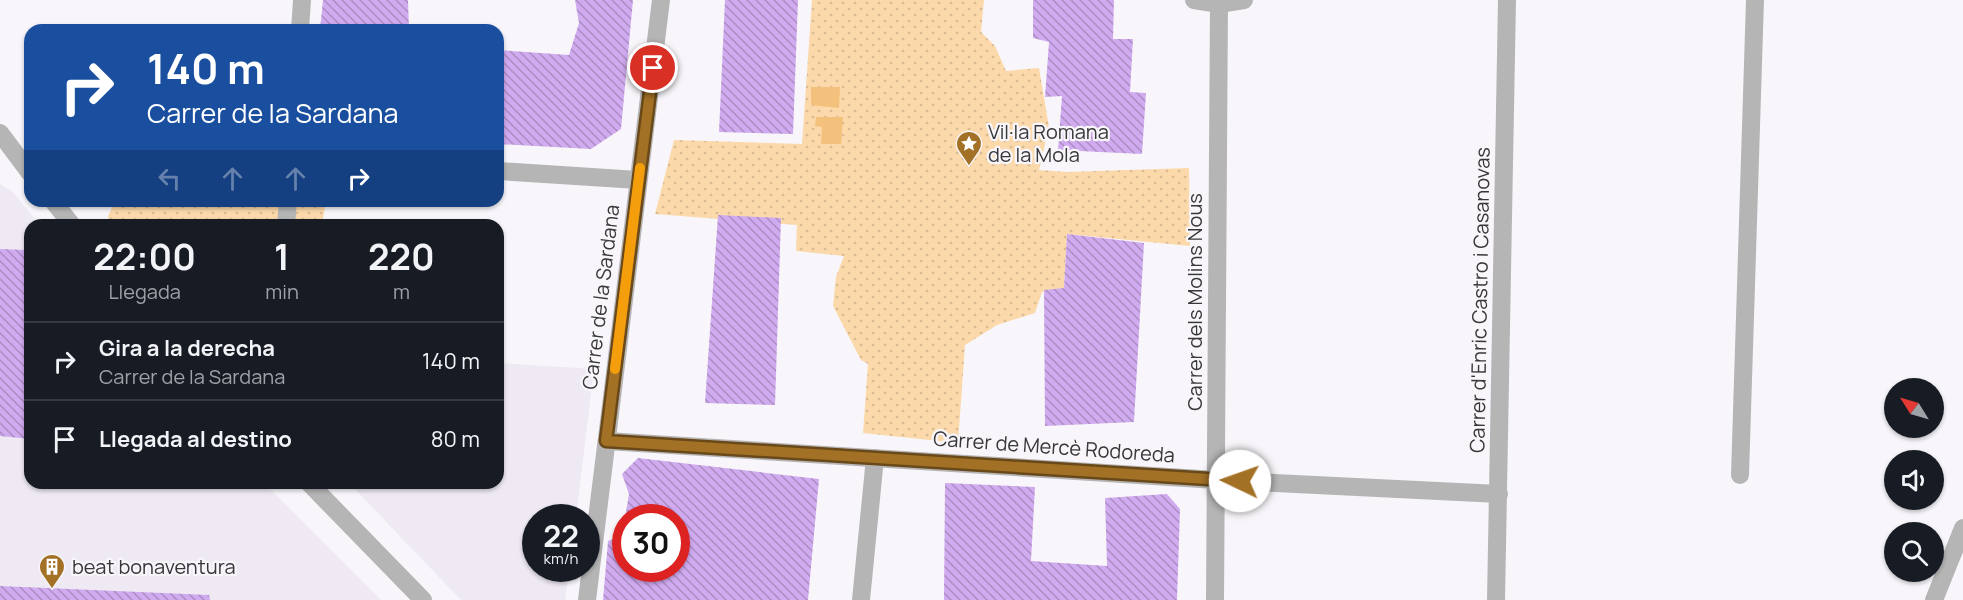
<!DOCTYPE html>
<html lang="es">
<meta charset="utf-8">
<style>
:root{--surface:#171b24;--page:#242831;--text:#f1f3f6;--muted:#9ea1a6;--line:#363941}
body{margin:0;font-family:Manrope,sans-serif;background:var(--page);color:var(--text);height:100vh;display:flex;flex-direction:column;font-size:22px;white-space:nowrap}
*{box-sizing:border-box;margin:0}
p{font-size:20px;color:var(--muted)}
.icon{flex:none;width:33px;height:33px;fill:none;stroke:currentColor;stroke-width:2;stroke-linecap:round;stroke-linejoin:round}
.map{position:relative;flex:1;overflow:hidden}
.details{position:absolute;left:24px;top:219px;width:480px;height:270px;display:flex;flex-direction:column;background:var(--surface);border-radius:18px;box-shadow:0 2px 4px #0004}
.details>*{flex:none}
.top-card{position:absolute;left:24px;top:24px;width:480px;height:183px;border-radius:18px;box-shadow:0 2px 4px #0004;background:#1a4fa0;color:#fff;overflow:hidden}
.needle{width:39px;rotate:307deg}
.buttons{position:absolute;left:1884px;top:378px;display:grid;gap:12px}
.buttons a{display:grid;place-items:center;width:60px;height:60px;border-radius:50%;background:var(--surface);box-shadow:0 2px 4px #0004;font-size:30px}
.speed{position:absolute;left:522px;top:504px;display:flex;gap:12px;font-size:30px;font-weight:700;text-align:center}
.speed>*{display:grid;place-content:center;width:78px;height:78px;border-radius:50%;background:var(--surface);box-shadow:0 2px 4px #0004;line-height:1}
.speed small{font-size:15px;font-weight:400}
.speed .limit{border:9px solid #d22;background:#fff;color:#111}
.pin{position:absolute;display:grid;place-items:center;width:51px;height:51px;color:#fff;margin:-26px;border:3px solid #fff;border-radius:50%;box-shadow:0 2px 6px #0007}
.me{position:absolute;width:66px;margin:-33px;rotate:273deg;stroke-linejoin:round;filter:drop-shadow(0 0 4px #0008)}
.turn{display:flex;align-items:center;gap:21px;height:126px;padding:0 24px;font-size:27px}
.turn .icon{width:78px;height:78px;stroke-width:2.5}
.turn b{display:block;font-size:42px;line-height:51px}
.lanes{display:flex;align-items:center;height:57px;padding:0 24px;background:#0003;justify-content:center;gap:30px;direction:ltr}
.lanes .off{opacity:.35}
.eta{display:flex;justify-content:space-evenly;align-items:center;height:102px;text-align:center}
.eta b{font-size:36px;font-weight:700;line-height:42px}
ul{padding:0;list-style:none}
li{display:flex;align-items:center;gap:18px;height:78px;padding:0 24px;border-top:2px solid var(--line)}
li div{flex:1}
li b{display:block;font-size:22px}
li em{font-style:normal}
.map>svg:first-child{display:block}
.built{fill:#eee9f3}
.park{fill:url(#park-dots)}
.water{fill:#f3c17c}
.building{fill:url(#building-back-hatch)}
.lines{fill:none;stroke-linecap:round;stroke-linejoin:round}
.pedestrian{stroke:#b6b5b6;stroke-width:18}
.minor{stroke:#b6b5b6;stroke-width:18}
.route-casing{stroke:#694919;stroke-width:15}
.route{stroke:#a27126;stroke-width:10}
.slow{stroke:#f59e0b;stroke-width:10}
.labels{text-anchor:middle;stroke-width:4.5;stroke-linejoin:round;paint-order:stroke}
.poi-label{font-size:20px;fill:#383739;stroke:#f8f6fa;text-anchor:start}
.street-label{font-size:20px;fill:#383739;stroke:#f8f6fa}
</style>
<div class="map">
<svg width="1963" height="600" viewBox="0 0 1963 600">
<defs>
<pattern id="park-dots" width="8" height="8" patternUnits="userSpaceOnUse" patternTransform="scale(1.5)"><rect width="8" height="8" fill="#fcd9aa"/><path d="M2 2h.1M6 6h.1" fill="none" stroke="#d9bb93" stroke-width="1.8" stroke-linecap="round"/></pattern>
<pattern id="building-back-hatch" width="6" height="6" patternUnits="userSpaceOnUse" patternTransform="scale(1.5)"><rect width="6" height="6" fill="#d1abf0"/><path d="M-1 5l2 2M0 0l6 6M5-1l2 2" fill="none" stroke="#ab8cc3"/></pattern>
</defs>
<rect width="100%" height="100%" fill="#f8f6fa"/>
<g class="built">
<polygon points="0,184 13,192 40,225 30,225 30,483 264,483 381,600 0,600"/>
<polygon points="498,363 594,369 576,517 536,518 536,568 569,569 565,600 461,600 349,483 498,483"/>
</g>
<g class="park">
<polygon points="812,0 984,0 981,32 995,46 1006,71 1039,68 1049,127 1039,170 1067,172 1189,168 1190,246 1067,234 1064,288 1042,292 1035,313 997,325 965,345 958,443 863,433 868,364 861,360 833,306 836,277 844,256 796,251 797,225 655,214 674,140 802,144"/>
<polygon points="115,201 326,201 322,225 110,225 108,216"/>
</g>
<g class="water">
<polygon points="811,87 840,87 839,108 811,105"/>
<polygon points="816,117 843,117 841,144 821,144 822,127 815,126"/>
</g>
<g class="building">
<polygon points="323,0 408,0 409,30 320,30"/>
<polygon points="575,0 633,0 621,129 591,149 498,144 498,50 569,55 579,23"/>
<polygon points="725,0 798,0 793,134 719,132"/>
<polygon points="1033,0 1114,0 1113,39 1133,39 1130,92 1146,93 1142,154 1058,150 1062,96 1045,97 1049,42 1033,38"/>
<polygon points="718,215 781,218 775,405 705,403"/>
<polygon points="1067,234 1144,243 1134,422 1045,426 1044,290 1064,288"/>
<polygon points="0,249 27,250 27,266 30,266 30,439 0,436"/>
<polygon points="638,458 819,479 808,600 603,600 608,541 622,536 624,524 626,568 676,568 676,518 625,518 629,494 622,474"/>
<polygon points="945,483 1035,487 1031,561 1107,566 1105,498 1167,494 1180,509 1177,600 944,600"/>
<polygon points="0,586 209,595 210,600 0,600"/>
</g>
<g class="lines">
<polyline class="pedestrian" points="286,225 288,201"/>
<g class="minor">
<polyline points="1194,0 1219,4 1244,0"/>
<polyline points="300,30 302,0"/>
<polyline points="0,133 30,173"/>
<polyline points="498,171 638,180"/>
<polyline points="53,201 72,225"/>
<polyline points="607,441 1216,480 1499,494"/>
<polyline points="1740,475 1755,0"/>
<polyline points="309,483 423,600"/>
<polyline points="587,600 661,0"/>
<polyline points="861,600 875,458"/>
<polyline points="1215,600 1219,4"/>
<polyline points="1496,600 1507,0"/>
<polyline points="1934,600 1963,528"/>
</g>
</g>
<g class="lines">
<defs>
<polyline id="route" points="653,68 606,441 1240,481"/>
</defs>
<use href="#route" class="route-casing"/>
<use href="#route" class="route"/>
<polyline class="slow" points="615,369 640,168"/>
</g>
<defs>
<symbol id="sight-pin" viewBox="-11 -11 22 30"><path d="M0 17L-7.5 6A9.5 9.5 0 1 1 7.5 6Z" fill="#a27126" stroke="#f8f6fa"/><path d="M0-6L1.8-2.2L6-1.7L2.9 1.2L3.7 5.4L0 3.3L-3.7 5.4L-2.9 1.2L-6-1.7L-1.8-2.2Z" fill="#fff"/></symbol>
<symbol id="building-pin" viewBox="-11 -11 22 30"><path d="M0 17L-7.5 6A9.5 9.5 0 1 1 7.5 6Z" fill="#a27126" stroke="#f8f6fa"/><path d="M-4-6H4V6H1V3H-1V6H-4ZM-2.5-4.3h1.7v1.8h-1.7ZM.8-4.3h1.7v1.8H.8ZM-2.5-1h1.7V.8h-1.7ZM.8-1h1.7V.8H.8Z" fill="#fff"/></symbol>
</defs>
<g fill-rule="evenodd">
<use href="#sight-pin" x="954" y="129" width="30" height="40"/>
<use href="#building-pin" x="37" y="552" width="30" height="40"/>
</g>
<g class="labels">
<g class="poi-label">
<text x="988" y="139">Vil·la Romana<tspan x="988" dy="23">de la Mola</tspan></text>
<text x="72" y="574">beat bonaventura</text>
</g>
<g class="street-label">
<text transform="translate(601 297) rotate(-83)" y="7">Carrer de la Sardana</text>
<text transform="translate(1480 300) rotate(-89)" y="7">Carrer d'Enric Castro i Casanovas</text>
<text transform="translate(1195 302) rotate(-90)" y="7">Carrer dels Molins Nous</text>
<text transform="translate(1054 447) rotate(4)" y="7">Carrer de Mercè Rodoreda</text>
</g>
</g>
</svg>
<div class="buttons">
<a><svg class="needle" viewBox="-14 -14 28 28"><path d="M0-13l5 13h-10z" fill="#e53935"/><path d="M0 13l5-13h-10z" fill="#9ea1a6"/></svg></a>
<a><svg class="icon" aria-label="sound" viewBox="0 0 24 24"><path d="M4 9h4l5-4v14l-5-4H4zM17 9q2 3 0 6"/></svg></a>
<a><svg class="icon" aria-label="search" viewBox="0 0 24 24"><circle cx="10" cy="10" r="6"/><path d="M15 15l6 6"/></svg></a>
</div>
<div class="speed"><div>22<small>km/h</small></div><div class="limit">30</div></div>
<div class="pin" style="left:653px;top:68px;background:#d93025"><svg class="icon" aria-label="arrive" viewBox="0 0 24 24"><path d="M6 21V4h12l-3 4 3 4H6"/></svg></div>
<svg class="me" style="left:1240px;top:481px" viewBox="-20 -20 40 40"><circle r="19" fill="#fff"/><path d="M0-13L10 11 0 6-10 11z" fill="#a27126"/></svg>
<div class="top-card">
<div class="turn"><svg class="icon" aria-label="right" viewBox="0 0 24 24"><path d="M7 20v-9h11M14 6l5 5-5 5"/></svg><div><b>140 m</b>Carrer de la Sardana</div></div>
<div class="lanes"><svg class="icon off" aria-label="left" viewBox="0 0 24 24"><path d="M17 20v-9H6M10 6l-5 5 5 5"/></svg><svg class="icon off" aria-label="ahead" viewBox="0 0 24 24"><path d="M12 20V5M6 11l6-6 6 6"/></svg><svg class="icon off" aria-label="ahead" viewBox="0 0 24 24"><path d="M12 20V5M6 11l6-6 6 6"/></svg><svg class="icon" aria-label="right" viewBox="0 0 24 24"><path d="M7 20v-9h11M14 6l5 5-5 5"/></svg></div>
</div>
<section class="details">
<div class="eta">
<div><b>22:00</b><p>Llegada</p></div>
<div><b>1</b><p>min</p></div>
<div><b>220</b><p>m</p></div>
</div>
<ul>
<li><svg class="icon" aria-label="right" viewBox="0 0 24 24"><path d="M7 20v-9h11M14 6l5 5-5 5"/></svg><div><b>Gira a la derecha</b><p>Carrer de la Sardana</p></div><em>140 m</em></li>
<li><svg class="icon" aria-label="arrive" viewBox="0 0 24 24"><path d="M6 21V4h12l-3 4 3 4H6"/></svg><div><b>Llegada al destino</b></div><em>80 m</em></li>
</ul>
</section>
</div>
